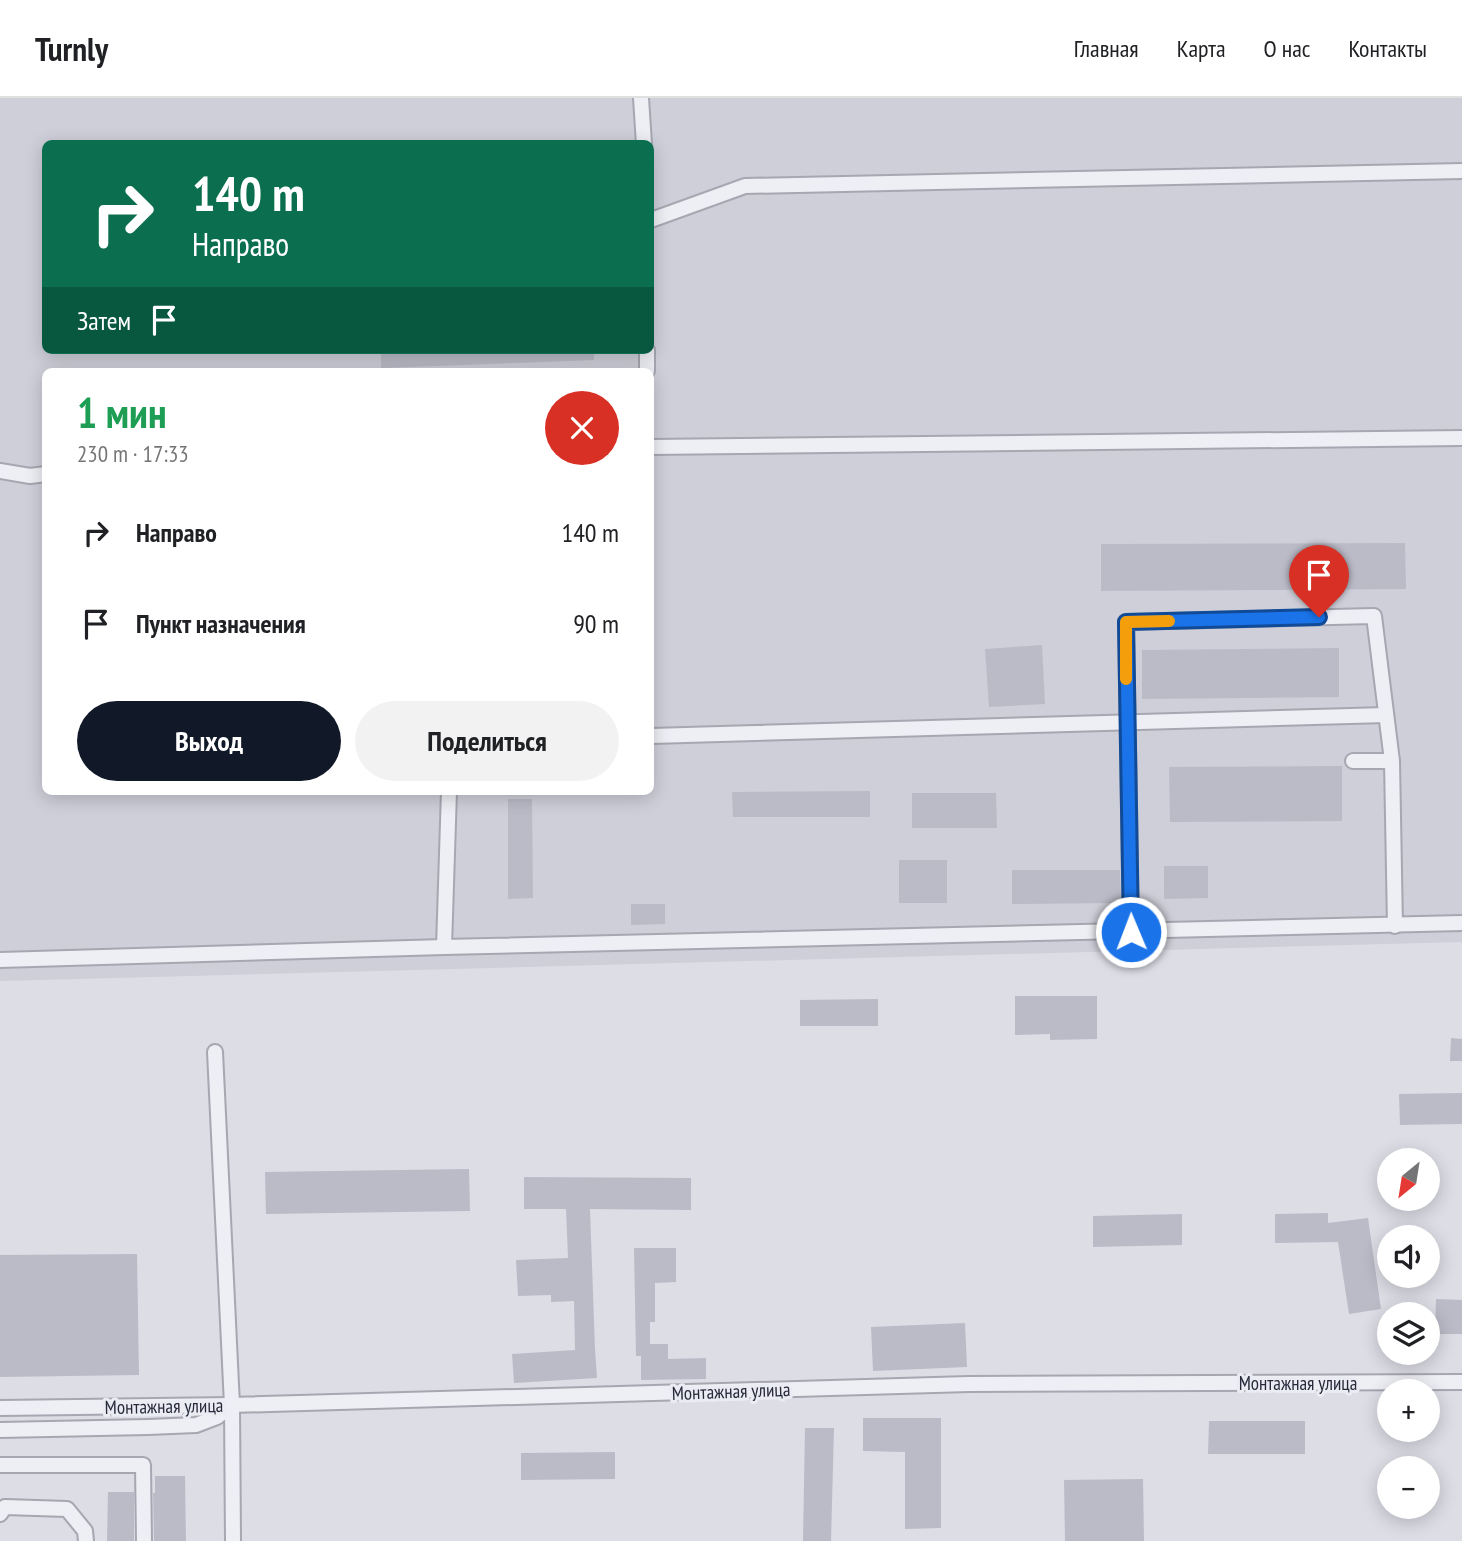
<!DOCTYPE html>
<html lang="ru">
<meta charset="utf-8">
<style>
:root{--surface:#fff;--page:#f2f2f2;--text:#202124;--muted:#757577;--line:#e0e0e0;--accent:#111827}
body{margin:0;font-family:"PT Sans Narrow",sans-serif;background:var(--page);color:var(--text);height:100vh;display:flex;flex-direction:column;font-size:26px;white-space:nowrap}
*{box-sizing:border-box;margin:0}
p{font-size:23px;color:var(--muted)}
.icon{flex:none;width:38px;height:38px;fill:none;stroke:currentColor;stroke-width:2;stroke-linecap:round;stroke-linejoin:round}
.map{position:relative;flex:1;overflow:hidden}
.details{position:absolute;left:42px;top:270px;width:612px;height:427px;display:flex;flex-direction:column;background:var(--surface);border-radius:10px;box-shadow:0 4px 18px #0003}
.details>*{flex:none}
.guide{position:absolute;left:42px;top:42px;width:612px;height:214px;border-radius:10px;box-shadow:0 4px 18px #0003;background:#0b6e4f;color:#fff;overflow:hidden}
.needle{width:46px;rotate:210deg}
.fabs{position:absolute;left:1377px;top:1050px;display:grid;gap:14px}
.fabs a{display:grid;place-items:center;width:63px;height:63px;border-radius:50%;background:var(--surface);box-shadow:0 4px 18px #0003;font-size:35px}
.pin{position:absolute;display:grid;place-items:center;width:60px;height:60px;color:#fff;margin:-72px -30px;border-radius:50% 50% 50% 0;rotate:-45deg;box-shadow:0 0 7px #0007}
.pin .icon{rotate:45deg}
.me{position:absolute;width:77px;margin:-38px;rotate:359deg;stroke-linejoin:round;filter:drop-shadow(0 0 5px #0008)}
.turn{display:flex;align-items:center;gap:24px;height:147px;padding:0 35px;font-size:32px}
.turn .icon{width:91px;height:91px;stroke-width:2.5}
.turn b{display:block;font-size:49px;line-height:60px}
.then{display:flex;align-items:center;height:66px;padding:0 35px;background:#0003;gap:14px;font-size:26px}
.round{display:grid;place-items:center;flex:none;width:74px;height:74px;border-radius:37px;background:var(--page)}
.head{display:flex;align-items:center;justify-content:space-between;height:119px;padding:0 35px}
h1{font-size:42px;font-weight:800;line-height:52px;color:#1e9e55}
.cta{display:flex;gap:14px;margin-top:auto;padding:14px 35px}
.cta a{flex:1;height:80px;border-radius:42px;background:var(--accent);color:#fff;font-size:28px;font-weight:800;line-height:80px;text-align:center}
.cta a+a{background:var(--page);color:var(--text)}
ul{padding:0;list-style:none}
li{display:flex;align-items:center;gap:21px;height:91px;padding:0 35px}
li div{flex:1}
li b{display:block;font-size:26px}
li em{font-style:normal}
header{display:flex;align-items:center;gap:42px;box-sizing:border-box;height:98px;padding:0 35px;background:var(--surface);border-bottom:2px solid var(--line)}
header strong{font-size:33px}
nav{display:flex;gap:38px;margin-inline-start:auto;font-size:24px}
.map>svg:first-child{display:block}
.built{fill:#cecfd9;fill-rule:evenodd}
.building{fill:#babbc7}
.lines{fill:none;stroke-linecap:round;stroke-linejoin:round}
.minor-casing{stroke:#a6a7b1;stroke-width:18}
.minor{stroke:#eeeff4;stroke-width:14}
.route-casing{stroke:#114b97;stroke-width:18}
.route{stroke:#1a73e8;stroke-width:12}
.slow{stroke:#f59e0b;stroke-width:12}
.labels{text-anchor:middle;stroke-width:6;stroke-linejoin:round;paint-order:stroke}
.street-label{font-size:19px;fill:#272939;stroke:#ebecf3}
</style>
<header>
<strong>Turnly</strong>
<nav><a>Главная</a><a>Карта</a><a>О нас</a><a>Контакты</a></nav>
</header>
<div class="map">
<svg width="1462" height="1443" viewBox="0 0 1462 1443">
<rect width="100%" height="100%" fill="#dcdde5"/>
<path class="built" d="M 0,0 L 1462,0 L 1462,844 L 0,883 ZM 46,46 L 651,46 L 651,252 L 46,252 ZM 46,273 L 651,273 L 651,693 L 46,693 Z"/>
<g class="building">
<polygon points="381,252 594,252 594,262 381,270"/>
<polygon points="1405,445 1406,491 1101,493 1101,446"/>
<polygon points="1042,547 1045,606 989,609 985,551"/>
<polygon points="1339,550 1339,599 1142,601 1142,552"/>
<polygon points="1342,668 1342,723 1170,724 1169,669"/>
<polygon points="870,693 870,719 733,719 732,694"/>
<polygon points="912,695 996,695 997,730 912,730"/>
<polygon points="508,701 532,701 533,800 508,801"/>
<rect x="899" y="762" width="48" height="43"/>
<polygon points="1164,768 1208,768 1208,800 1164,801"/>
<polygon points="1012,772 1120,772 1121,805 1012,806"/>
<polygon points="631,806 665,806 665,826 631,827"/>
<polygon points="1015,898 1097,898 1097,941 1050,942 1050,936 1015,937"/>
<polygon points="878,901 878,928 800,928 800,902"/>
<polygon points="1451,940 1462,941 1462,963 1450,963"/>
<polygon points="1462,995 1462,1026 1400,1027 1399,996"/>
<polygon points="469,1071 470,1113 266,1116 265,1074"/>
<polygon points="524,1079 691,1080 691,1112 590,1111 595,1251 597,1280 514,1285 512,1256 575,1252 574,1203 551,1204 551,1197 518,1198 516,1162 568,1160 566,1111 524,1111"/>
<polygon points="1328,1115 1328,1125 1368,1120 1381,1211 1349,1216 1338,1144 1275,1145 1275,1116"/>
<polygon points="1182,1116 1182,1147 1093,1149 1093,1118"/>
<polygon points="634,1150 676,1150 676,1184 655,1185 655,1224 650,1224 650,1246 668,1246 668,1261 706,1260 706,1281 641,1282 641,1258 636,1258"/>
<polygon points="137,1156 139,1277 0,1279 0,1157"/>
<polygon points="1436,1201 1462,1202 1462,1236 1435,1236"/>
<polygon points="965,1225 967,1269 873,1273 871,1229"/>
<polygon points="863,1320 941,1320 941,1430 905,1431 905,1354 863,1353"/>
<polygon points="1209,1323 1305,1323 1305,1356 1208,1356"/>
<polygon points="805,1330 834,1330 831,1443 803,1443"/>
<polygon points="615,1354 615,1381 521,1382 521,1355"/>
<polygon points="155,1378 185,1378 186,1443 154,1443 153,1395 155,1395"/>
<polygon points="1143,1381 1144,1443 1065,1443 1064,1382"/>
<polygon points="108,1394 134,1394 134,1443 107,1443"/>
</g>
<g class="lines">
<defs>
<g id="minor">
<polyline points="641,0 644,46"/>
<polyline points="651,122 745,88 1462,73"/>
<polyline points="647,273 647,252"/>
<polyline points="651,349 1462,340"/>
<polyline points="0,373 30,378 46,376"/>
<polyline points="651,638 1386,617"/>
<polyline points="1353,663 1392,663 1395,828"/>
<polyline points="1131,834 1126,524 1374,518 1392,663"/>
<polyline points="444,849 449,693"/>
<polyline points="0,862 444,849 1462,825"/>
<polyline points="215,954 232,1307 233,1443"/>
<polyline points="0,1310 232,1307 969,1286 1462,1284"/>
<polyline points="0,1332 148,1329 196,1327 217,1319 232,1307"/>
<polyline points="0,1367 143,1367 144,1443"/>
<polyline points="0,1416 5,1409 67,1411 85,1433 86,1443"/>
</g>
</defs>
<use href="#minor" class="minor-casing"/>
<use href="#minor" class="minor"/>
</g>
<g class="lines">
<defs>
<polyline id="route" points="1131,834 1126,524 1319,519"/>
</defs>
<use href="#route" class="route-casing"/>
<use href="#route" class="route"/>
<polyline class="slow" points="1126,581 1126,524 1169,523"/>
</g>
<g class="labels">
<g class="street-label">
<text x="1298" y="1292">Монтажная улица</text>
<text transform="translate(731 1293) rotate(-2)" y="7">Монтажная улица</text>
<text transform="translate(164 1308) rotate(-1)" y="7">Монтажная улица</text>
</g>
</g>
</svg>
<div class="fabs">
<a><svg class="needle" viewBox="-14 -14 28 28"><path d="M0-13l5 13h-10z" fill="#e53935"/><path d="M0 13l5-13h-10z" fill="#757577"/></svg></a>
<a><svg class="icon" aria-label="sound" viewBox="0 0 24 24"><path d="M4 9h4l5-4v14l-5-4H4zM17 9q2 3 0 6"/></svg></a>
<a><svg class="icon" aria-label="layers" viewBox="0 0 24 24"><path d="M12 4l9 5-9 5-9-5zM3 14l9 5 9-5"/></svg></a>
<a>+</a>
<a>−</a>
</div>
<div class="pin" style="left:1319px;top:519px;background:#d93025"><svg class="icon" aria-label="arrive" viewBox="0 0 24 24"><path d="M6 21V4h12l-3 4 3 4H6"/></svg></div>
<svg class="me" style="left:1131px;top:834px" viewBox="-20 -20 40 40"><circle r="17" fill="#1a73e8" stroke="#fff" stroke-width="3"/><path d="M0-11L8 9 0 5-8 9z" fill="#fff"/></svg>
<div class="guide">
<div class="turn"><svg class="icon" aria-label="right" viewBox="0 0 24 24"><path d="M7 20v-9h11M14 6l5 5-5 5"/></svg><div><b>140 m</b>Направо</div></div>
<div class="then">Затем<svg class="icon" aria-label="arrive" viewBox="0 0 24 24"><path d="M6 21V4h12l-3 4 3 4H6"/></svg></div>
</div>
<section class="details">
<div class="head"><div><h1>1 мин</h1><p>230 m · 17:33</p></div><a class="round" style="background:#d93025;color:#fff"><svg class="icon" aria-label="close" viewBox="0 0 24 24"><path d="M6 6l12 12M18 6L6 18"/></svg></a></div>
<ul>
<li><svg class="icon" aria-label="right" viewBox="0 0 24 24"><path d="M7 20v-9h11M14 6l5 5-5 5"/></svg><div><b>Направо</b></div><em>140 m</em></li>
<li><svg class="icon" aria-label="arrive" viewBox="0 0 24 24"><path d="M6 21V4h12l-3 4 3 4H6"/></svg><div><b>Пункт назначения</b></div><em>90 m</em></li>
</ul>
<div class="cta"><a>Выход</a><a>Поделиться</a></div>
</section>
</div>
